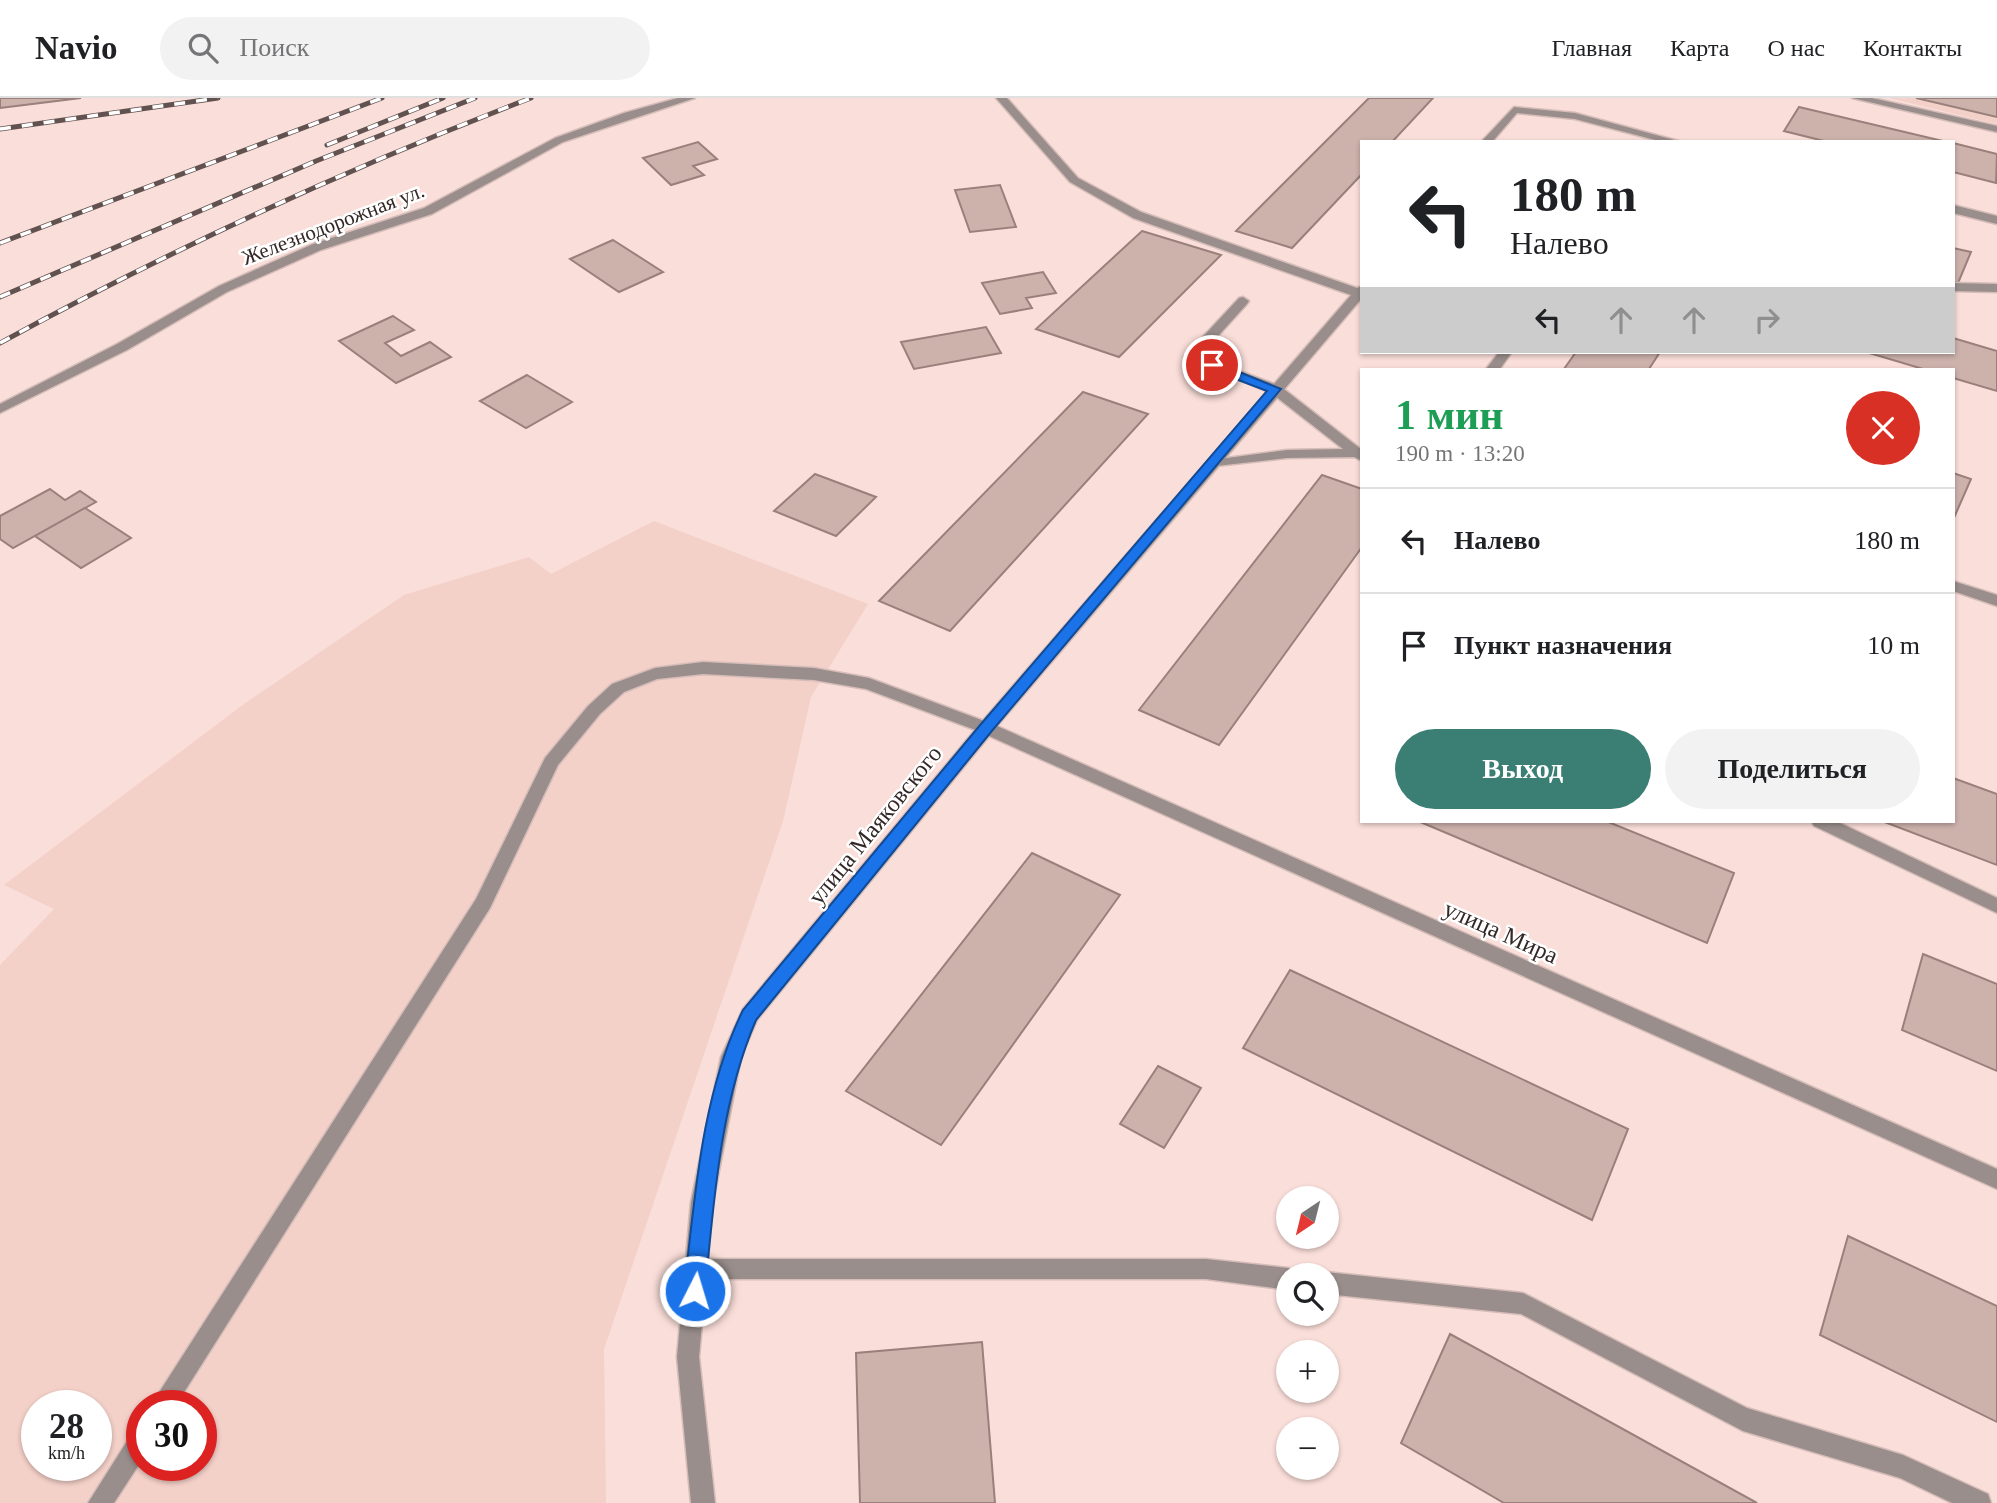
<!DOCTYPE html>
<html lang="ru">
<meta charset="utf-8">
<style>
:root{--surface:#fff;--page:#f2f2f2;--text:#202124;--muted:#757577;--line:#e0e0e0;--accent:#3b7f74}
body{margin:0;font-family:"Times New Roman",serif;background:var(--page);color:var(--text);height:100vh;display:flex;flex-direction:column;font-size:26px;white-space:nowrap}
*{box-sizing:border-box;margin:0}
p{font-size:23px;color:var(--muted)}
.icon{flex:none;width:38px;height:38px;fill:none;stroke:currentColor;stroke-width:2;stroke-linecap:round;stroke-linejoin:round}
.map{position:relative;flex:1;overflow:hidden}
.panel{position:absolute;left:1360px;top:270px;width:595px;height:455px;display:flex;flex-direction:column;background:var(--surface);border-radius:0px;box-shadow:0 2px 5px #0004}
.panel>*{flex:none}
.guide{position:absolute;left:1360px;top:42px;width:595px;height:214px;border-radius:0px;box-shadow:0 2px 5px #0004;background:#fff;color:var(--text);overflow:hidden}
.needle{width:46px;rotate:215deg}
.fabs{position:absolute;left:1276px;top:1088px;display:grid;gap:14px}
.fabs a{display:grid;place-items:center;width:63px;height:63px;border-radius:50%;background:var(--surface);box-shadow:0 2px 5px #0004;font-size:35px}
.speed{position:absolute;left:21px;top:1292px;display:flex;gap:14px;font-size:35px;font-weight:700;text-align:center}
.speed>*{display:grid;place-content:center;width:91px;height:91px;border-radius:50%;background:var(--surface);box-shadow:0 2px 5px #0004;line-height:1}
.speed small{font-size:18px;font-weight:400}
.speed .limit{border:10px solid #d22;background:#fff;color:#111}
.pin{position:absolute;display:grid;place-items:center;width:60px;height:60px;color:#fff;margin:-30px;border:4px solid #fff;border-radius:50%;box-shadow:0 2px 7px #0007}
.me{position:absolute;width:77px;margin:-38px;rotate:5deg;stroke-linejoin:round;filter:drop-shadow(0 0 5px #0008)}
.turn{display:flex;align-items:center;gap:24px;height:147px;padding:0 35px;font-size:32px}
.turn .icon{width:91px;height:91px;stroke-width:2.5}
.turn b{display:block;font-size:49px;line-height:60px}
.lanes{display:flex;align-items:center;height:66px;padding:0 35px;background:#0003;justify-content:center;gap:35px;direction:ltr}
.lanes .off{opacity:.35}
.round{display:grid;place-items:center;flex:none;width:74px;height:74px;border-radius:37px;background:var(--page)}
.head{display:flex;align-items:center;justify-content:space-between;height:119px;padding:0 35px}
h1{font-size:42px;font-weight:600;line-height:52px;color:#1e9e55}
.button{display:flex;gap:14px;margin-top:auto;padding:14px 35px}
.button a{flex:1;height:80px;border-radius:42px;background:var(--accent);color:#fff;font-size:28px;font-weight:600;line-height:80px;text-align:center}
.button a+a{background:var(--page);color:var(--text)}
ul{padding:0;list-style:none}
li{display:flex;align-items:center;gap:21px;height:105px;padding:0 35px;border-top:2px solid var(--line)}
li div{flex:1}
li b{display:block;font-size:26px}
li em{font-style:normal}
header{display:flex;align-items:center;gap:42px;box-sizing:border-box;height:98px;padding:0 35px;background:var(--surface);border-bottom:2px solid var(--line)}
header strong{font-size:33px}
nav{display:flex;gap:38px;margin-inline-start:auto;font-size:24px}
.search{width:490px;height:63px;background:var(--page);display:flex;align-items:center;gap:18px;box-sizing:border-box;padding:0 24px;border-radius:38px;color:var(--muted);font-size:26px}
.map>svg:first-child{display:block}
.built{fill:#f3d0c8;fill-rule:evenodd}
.building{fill:#cdb2ac;stroke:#99807b;stroke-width:2}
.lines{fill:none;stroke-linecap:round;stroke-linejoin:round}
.service-casing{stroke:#d6bdb9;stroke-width:3}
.minor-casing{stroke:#d6bdb9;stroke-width:3}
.service{fill:#998e8b;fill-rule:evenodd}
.minor{fill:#998e8b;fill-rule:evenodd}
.rail-casing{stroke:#615250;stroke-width:5}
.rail{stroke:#fff;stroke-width:3.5;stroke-dasharray:11;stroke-linecap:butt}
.route{fill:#1a73e8;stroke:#114b97;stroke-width:2}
.labels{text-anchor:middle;stroke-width:5;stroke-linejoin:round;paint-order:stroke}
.far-street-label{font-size:21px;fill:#332826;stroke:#fff}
.street-label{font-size:24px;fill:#332826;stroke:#fff}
</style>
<header>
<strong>Navio</strong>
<div class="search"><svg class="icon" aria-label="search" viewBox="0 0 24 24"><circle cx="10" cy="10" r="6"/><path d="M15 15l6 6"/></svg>Поиск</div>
<nav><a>Главная</a><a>Карта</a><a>О нас</a><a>Контакты</a></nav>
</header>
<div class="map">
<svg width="1997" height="1405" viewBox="0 0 1997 1405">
<rect width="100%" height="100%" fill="#faded9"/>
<g class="built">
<polygon points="1889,0 1997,0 1997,26"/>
<path d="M 654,423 L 868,506 L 811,599 L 783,723 L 604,1251 L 606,1405 L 0,1405 L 0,867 L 54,811 L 4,787 L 244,606 L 404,497 L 529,459 L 551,476 ZM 37,1307 L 96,1307 L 96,1367 L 37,1367 ZM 142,1307 L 201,1307 L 201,1367 L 142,1367 Z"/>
</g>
<g class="building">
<polygon points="0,0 81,0 0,10"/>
<polygon points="1369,0 1433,0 1392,44 1362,44 1362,76 1292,150 1236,133"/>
<polygon points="1916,0 1997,0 1997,19"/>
<polygon points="1799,9 1947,44 1828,44 1784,33"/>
<polygon points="698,44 717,61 693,68 704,77 671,87 643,60"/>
<polygon points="1953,45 1997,56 1996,85 1953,74"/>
<polygon points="1000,87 1016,129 970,134 955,92"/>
<polygon points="1142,133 1221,157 1119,259 1036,231"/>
<polygon points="613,142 663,174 619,194 570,161"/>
<polygon points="1953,150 1971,154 1958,185 1953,184"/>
<polygon points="1043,174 1056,195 1026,200 1032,210 1000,216 982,185"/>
<polygon points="393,218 414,232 385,245 401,258 430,244 451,259 396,285 339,243"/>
<polygon points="986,229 1001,255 914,271 901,244"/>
<polygon points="1953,240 1997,253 1997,293 1953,280 1953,271 1923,271 1866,254 1953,254"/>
<polygon points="1576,254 1660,254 1649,271 1564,271"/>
<polygon points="527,277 572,304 526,330 480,303"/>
<polygon points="1083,294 1148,316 950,533 879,503"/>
<polygon points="1953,375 1971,381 1953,422"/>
<polygon points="815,376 876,399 836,438 774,413"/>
<polygon points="1322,377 1362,391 1362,449 1219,647 1139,612"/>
<polygon points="50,391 65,402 80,393 96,404 13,450 0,441 0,418"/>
<polygon points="85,410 131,440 81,470 35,438"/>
<polygon points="1953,680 1997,696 1997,767 1882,723 1953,723"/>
<polygon points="1418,723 1606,723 1734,775 1707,845"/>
<polygon points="1032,755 1120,797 941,1047 846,993"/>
<polygon points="1923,856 1997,886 1997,973 1902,932"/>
<polygon points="1290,872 1628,1031 1592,1122 1243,950"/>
<polygon points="1158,968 1201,990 1164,1050 1120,1026"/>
<polygon points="1848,1138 1997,1208 1997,1324 1820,1237"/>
<polygon points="1450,1236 1552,1292 1757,1405 1504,1405 1401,1345"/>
<polygon points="982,1244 995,1405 860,1405 856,1255"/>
</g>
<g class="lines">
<defs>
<g id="service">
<polygon points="678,0 695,0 563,44 432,116 321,152 227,194 127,252 0,315 0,306 117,246 219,188 313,146 424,110 555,40 624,15"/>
<polygon points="1852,0 1872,0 1997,28 1997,34"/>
<polygon points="1953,185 1997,186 1997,194 1953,193"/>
<polygon points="1243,199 1249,203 1247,206 1200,258 1280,288 1362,352 1362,363 1354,359 1287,360 1207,369 1205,366 1212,362 1287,352 1343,351 1270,294 1184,259 1239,200"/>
<polygon points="1499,254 1512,254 1500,271 1486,271"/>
<polygon points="1953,483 1997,497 1997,508 1953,493"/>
<polygon points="703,564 814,570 869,580 992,626 994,630 986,636 866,591 814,582 703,576 657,581 624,594 600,616 558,667 490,810 176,1307 151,1307 476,801 545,660 588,608 612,586 655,570"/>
<polygon points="1811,723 1836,723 1997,800 1997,815 1814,728"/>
<polygon points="697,1161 1206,1161 1288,1170 1296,1174 1298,1178 1288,1178 1288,1192 1206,1181 697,1181 689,1178 686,1171 689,1164"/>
<polygon points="1326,1174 1523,1195 1747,1310 1903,1357 1988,1396 1991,1405 1952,1405 1900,1380 1743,1333 1521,1216 1326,1196 1326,1178 1318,1178"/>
<polygon points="142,1328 142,1362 114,1405 88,1405 134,1332"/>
</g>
<g id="minor">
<polygon points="996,0 1007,0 1078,80 1141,114 1357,190 1362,188 1362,200 997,628 1997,1071 1997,1091 989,638 757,922 741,959 713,1104 699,1259 715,1405 691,1405 677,1259 691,1104 721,959 743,911 980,626 1351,197 1133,120 1070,84"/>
<polygon points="1514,9 1575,15 1682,44 1663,44 1575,21 1517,15 1492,44 1481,44"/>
<polygon points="1953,107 1997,118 1997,126 1953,115"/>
</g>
</defs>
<use href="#service" class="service-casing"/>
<use href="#minor" class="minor-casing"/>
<use href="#service" class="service"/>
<use href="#minor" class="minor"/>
<defs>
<g id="rail">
<polyline points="0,31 218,0"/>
<polyline points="327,47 443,0"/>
<polyline points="0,145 382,0"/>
<polyline points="0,199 316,63 475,0"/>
<path d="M 0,245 C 172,151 348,70 531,0"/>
</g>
</defs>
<use href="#rail" class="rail-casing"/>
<use href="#rail" class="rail"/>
</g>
<path class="route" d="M 1212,263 L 1281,291 L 991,634 L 756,922 C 720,1006 714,1102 705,1193 L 702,1200 L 695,1203 L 687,1200 L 684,1193 C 695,1099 701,998 743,912 L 981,626 L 1267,293 L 1207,270 L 1207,264 Z"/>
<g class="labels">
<g class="far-street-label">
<text transform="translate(333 126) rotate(-21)" y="7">Железнодорожная ул.</text>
</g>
<g class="street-label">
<text transform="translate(875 727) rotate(-51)" y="8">улица Маяковского</text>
<text transform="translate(1501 834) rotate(24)" y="8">улица Мира</text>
</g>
</g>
</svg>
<div class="fabs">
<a><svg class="needle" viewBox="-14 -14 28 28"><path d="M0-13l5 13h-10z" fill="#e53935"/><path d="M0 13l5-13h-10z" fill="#757577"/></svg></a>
<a><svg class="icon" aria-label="search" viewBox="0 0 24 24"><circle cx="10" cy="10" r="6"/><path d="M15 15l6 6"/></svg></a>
<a>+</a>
<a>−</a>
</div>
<div class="speed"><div>28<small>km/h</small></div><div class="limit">30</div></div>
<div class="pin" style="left:1212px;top:267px;background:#d93025"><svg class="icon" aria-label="arrive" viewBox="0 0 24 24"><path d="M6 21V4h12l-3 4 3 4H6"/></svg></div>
<svg class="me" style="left:695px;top:1193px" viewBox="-20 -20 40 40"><circle r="17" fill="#1a73e8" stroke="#fff" stroke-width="3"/><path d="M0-11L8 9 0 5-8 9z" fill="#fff"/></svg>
<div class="guide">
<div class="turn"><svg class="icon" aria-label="left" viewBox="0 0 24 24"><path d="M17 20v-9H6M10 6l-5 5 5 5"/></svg><div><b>180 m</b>Налево</div></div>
<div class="lanes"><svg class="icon" aria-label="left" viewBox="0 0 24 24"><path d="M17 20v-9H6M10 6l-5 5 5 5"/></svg><svg class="icon off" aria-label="ahead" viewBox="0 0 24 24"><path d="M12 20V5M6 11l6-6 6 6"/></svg><svg class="icon off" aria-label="ahead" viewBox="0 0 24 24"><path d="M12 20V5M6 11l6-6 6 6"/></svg><svg class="icon off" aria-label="right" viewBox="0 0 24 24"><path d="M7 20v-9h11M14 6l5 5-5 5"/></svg></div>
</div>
<section class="panel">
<div class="head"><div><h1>1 мин</h1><p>190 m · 13:20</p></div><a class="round" style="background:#d93025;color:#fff"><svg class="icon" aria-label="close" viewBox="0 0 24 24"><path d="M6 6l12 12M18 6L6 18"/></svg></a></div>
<ul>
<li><svg class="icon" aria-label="left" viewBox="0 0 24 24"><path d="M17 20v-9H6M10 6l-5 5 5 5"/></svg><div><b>Налево</b></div><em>180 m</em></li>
<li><svg class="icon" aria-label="arrive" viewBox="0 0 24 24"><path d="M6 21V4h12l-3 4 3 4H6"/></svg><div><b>Пункт назначения</b></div><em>10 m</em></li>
</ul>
<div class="button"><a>Выход</a><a>Поделиться</a></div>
</section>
</div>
